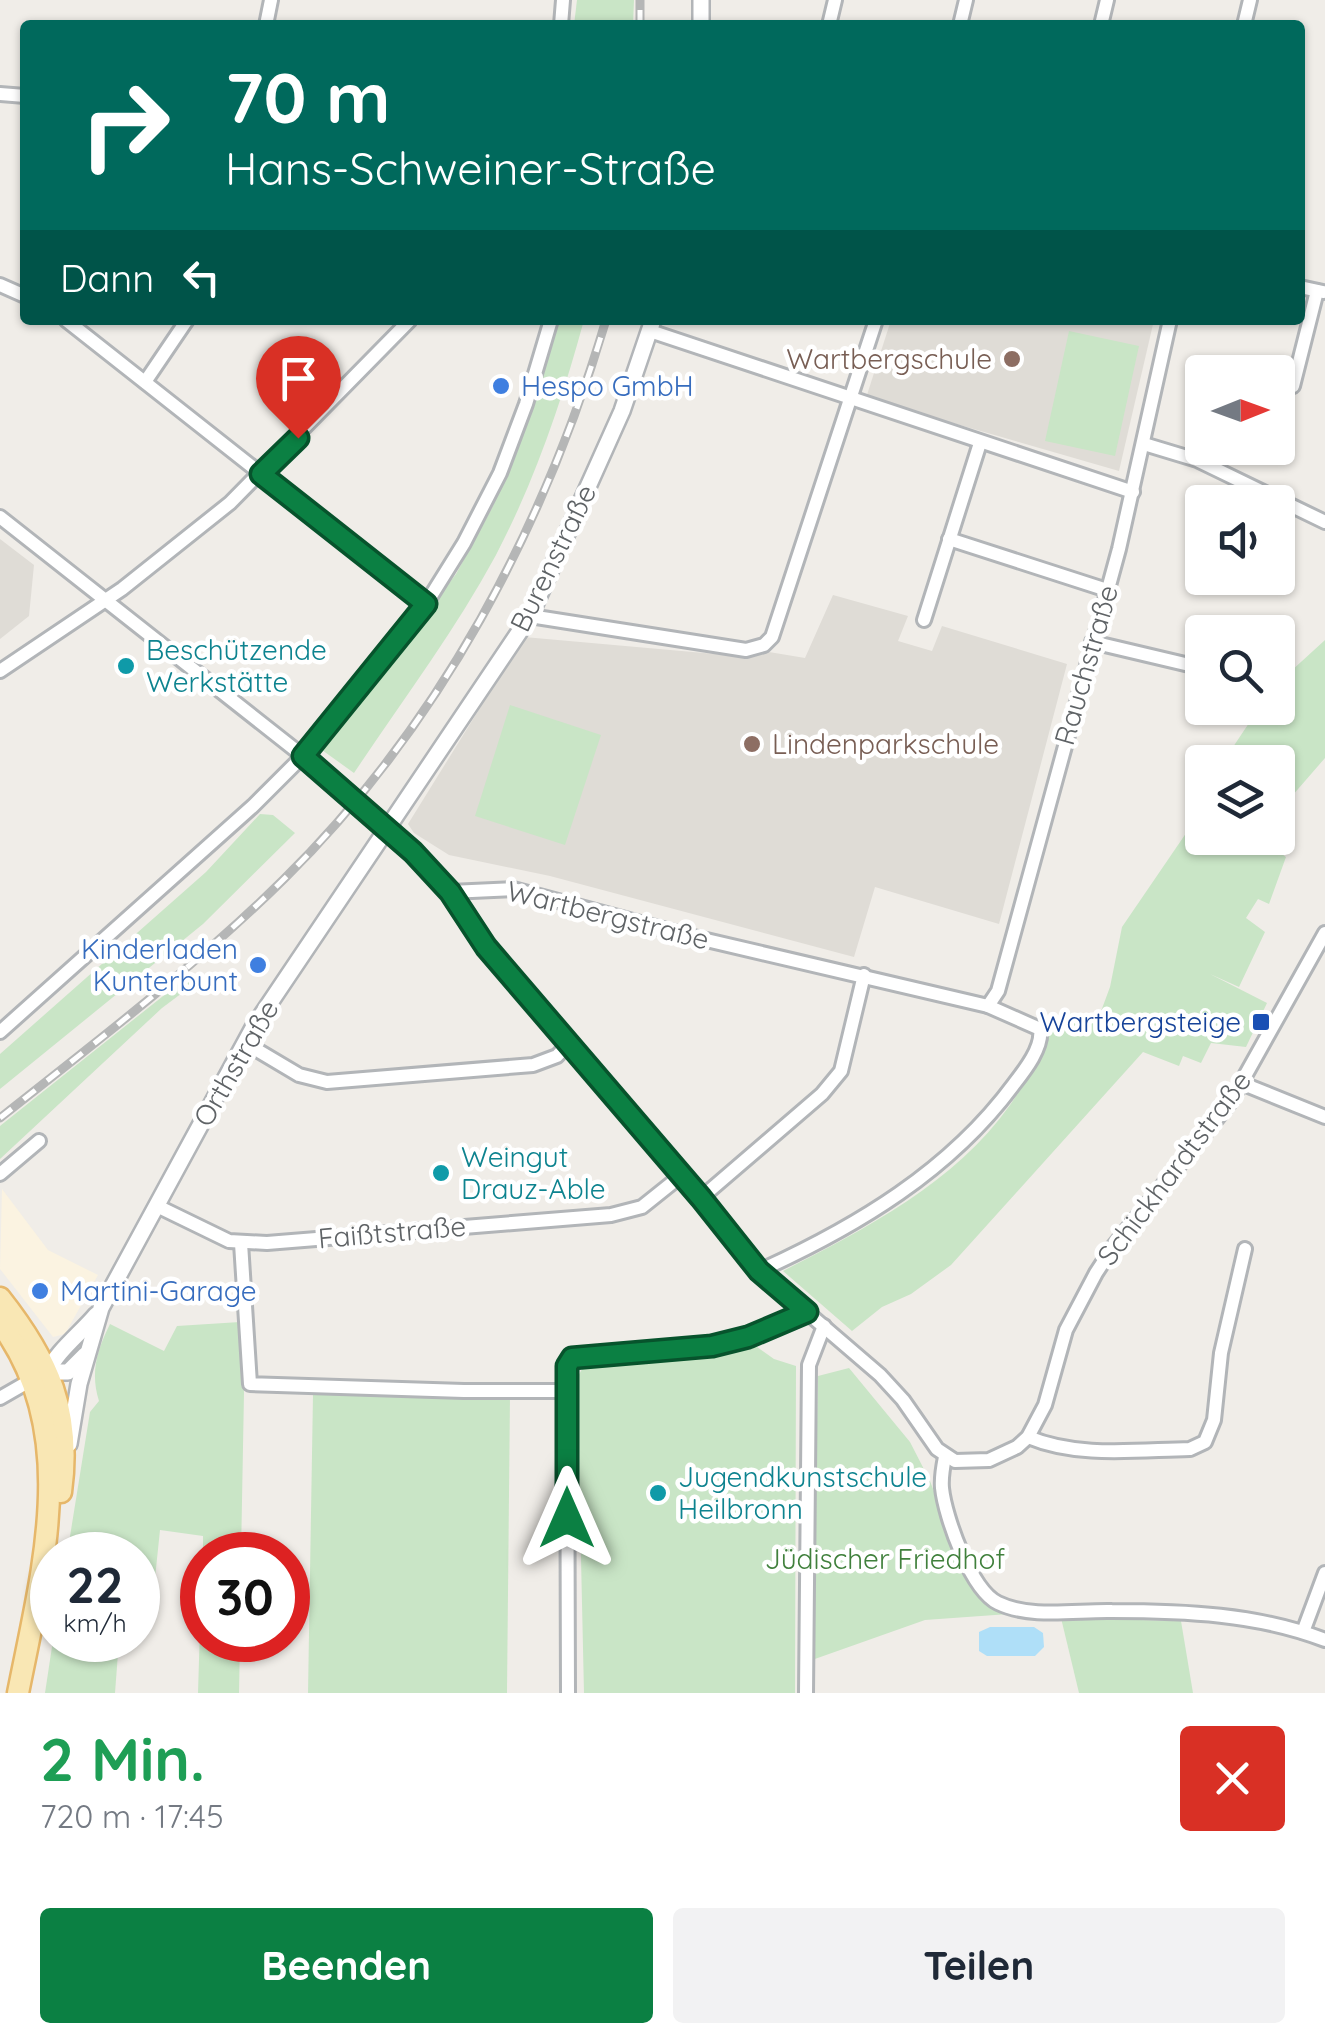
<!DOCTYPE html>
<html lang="de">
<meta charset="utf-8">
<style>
:root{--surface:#fff;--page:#f2f2f3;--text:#1f2937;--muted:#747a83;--accent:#0b8043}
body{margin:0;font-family:Quicksand,sans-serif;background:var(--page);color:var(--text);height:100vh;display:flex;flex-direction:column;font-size:38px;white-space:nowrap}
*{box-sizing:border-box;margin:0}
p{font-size:32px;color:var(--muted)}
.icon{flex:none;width:55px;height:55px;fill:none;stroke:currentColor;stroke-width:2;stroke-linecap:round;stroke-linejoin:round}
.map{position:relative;height:1693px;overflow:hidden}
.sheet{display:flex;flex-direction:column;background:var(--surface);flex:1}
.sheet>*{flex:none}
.hud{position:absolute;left:20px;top:20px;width:1285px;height:305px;border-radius:10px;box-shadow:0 2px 8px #0004;background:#00695c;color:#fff;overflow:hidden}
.needle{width:65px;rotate:89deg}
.controls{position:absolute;left:1185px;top:355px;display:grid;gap:20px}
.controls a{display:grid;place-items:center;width:110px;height:110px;border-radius:10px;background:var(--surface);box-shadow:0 2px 8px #0004;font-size:50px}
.speed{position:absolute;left:30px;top:1532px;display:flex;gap:20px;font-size:50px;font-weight:700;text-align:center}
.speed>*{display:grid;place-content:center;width:130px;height:130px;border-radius:50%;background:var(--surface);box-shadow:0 2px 8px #0004;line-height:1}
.speed small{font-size:25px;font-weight:400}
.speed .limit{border:15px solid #d22;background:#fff;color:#111}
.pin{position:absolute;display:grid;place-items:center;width:85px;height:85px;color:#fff;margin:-102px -42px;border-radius:50% 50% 50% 0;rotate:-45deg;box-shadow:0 0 10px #0007}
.pin .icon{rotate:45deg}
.me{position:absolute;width:110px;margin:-55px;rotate:0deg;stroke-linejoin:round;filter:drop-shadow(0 0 8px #0008)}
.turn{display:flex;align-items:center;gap:35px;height:210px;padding:0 40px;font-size:45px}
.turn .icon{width:130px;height:130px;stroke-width:2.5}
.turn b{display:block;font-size:70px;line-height:85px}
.then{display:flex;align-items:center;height:95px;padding:0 40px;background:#0003;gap:20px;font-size:38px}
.round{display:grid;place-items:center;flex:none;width:105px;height:105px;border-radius:10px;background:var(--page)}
.headline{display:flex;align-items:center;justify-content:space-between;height:170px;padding:0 40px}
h1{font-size:60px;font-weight:800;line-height:75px;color:#1e9e55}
.button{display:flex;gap:20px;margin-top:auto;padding:20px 40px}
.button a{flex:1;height:115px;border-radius:10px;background:var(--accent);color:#fff;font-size:40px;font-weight:800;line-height:115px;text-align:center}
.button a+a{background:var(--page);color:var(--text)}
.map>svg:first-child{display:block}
.commercial{fill:#fbf3e1}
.education{fill:#dfdcd6}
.green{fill:#c9e5c6}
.water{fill:#afdff8}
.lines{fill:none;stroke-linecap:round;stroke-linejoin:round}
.minor-casing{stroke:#b2b5b8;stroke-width:18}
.tertiary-casing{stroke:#b2b5b8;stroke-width:20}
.primary-casing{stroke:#e6b76a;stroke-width:25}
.minor{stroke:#fff;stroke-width:12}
.tertiary{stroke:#fff;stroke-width:15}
.primary{stroke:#f9e7b4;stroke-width:20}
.rail-casing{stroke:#b5b6b6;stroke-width:9}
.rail{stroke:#fff;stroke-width:5;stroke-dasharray:15;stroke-linecap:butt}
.route-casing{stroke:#07532c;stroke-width:25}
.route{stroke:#0b8043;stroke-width:18}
.education-dot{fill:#8d6e63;stroke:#fff;stroke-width:4}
.shop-dot{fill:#3f7fe0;stroke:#fff;stroke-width:4}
.culture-dot{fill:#0f9aa8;stroke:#fff;stroke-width:4}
.transit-dot{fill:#1a4fb4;stroke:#fff;stroke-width:4}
.labels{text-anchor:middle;stroke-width:9;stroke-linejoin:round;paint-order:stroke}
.education-label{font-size:28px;fill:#785e54;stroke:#fff;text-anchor:end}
.shop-label{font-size:28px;fill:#366cbe;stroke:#fff;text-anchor:start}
.street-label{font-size:28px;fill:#5f6366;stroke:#fff}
.culture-label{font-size:28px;fill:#0d838f;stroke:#fff;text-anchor:start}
.transit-label{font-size:28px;fill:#164399;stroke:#fff;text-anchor:end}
.park-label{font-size:28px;fill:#40803c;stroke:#fff}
</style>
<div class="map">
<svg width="1325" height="1693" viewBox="0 0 1325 1693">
<rect width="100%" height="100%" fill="#f0ede8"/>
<polygon class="commercial" points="2,1189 48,1250 98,1275 65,1334 53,1337 0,1269"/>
<g class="education">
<polygon points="891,320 1154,320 1119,471 866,398"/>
<polygon points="0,539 34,565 29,616 0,639"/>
<polygon points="833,595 908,616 898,641 932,651 942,626 1067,664 999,924 875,887 854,957 550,876 449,855 414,833 408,824 524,637 749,657 763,651 805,658"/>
</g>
<g class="green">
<polygon points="577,0 634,0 633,25 574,25"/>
<path d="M 557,320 L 584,320 C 562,401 535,480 496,555 C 455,631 402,701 354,773 L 322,750 L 456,574 L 493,506 L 505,475 L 533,404 Z"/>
<polygon points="1069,331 1139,346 1115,456 1045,441"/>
<polygon points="1325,640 1325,758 1292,796 1278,824 1278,762 1223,762 1259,708 1278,708 1278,683"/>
<polygon points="510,705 601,735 565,845 475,816"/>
<path d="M 1202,802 L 1202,838 L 1271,838 L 1268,844 L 1286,857 L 1269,904 L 1258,899 L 1246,918 L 1265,932 L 1239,987 L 1210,974 L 1267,1003 L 1246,1047 L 1211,1043 L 1201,1063 L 1183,1056 L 1179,1066 L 1143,1052 L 951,1265 L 911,1294 L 882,1307 L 852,1331 L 783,1271 C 865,1229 956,1182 1010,1105 C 1031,1075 1046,1043 1061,1010 L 1090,1019 L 1100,1014 L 1110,987 L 1122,927 L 1193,823 Z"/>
<polygon points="260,814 273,815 295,833 203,924 0,1089 0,1054 206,872"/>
<polygon points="187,977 194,984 162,1008 0,1159 0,1126"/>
<path d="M 240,1322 L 244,1393 L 241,1555 L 203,1555 L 203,1536 L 160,1530 L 152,1607 L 138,1609 L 138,1555 L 67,1555 L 90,1412 L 99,1401 C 90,1373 97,1350 110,1324 L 164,1351 L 177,1326 Z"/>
<polygon points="750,1342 774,1359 796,1366 795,1693 584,1693 577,1378 586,1362"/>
<polygon points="849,1368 910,1442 930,1481 966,1576 986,1605 1009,1614 925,1620 812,1660 818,1376"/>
<polygon points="313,1394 510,1396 507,1693 308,1693"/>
<polygon points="202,1560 202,1640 240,1640 239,1693 198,1693"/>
<polygon points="1061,1618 1181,1621 1193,1693 1079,1693"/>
<polygon points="53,1640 119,1640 115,1693 45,1693"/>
</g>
<polygon class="water" points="990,1627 1034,1627 1043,1633 1044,1647 1035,1656 987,1656 979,1651 979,1632"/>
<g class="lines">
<defs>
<g id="minor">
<polyline points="266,25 271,0"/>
<polyline points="561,25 563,0"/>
<polyline points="829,25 835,0"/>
<polyline points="960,25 966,0"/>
<polyline points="1101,25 1107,0"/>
<polyline points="1244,25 1250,0"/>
<polyline points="0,94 25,96"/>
<polyline points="0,285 25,296"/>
<polyline points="1300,287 1323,292"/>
<polyline points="66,320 426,604"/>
<polyline points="650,331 1133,492"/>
<polyline points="145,382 187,320"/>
<polyline points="1293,386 1317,291"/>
<polyline points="1144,444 1197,460 1325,522"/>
<polyline points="0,517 303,756 413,853 450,892 486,947 701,1198 759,1271 880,1375 903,1400 937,1449 955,1461 989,1460 1017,1447 1028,1437 1045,1405 1066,1330 1096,1273 1113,1247 1231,1101 1325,933"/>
<polyline points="949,539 1107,590"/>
<polyline points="530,616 746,650 764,645 772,637 876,320"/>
<polyline points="924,620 980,443"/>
<polyline points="1092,642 1202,668"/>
<polyline points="0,671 122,589 230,503 410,320"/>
<path d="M 450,892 L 513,889 L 685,935 L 988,1006 L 1040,1029 C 1043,1047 1025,1070 1014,1084 C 950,1171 856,1227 759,1271"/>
<polyline points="988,1006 998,991 1119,549 1170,320"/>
<polyline points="0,1032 253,806 303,756 426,604 464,543 500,473 526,404 551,320"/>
<polyline points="245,1043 299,1075 327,1082 533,1065 557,1056 568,1044"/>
<polyline points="1241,1083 1325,1117"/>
<polyline points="0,1174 39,1141"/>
<polyline points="701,1198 822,1094 841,1071 864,975"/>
<polyline points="157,1206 229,1241 267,1243 611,1215 642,1207 682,1175"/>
<polyline points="241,1243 250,1384 464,1391 567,1391"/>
<polyline points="0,1398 33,1379"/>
<path d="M 1028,1437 C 1078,1458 1136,1450 1190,1449 L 1205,1442 L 1214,1420 L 1221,1353 L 1245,1249"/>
<path d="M 945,1457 C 943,1467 941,1477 942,1488 C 945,1517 971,1590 998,1603 C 1031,1619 1077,1610 1112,1611 C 1184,1611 1258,1614 1325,1640"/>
<polyline points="1303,1632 1325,1573"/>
<path d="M 568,1693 L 567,1366 L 572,1358 C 618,1351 666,1354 712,1346 C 746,1341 776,1326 807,1312"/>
<polyline points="806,1693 809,1365 824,1326"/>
</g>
<g id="tertiary">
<polyline points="701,25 701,0"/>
<path d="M 48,1372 C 55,1353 81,1333 96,1315"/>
<polyline points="41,1375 48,1372 68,1372 85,1355"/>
<polyline points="69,1444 79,1384 101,1308 253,1028 530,616 622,411 653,320"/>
</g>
<g id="primary">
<path d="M 0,1298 C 49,1360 72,1412 61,1492"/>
<path d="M 0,1323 C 82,1432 42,1571 18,1693"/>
</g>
</defs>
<use href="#minor" class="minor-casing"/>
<use href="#tertiary" class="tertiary-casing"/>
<use href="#primary" class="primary-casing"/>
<use href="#minor" class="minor"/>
<use href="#tertiary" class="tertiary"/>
<use href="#primary" class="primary"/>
<defs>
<g id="rail">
<polyline points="640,25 640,0"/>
<path d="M 0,1118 C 97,1041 196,966 284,879 C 440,725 544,528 606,320"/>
</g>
</defs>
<use href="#rail" class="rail-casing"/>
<use href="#rail" class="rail"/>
</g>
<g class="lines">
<defs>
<polyline id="route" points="298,438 261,474 426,604 303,756 413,852 450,892 486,947 701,1198 759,1271 807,1312 748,1337 712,1346 572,1358 567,1366 567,1518"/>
</defs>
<use href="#route" class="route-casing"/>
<use href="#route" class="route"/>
</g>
<g class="education-dot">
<circle cx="1012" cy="359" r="10"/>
<circle cx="752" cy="744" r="10"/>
</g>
<g class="shop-dot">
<circle cx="501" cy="386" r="10"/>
<circle cx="258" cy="965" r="10"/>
<circle cx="40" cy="1291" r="10"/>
</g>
<g class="culture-dot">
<circle cx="126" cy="666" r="10"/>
<circle cx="441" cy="1173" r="10"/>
<circle cx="658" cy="1493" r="10"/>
</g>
<rect class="transit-dot" x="1251" y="1012" width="20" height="20" rx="5"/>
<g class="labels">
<g class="education-label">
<text x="992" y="369">Wartbergschule</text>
<text x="772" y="754" text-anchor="start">Lindenparkschule</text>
</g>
<g class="shop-label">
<text x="521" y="396">Hespo GmbH</text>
<text x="238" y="959" text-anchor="end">Kinderladen<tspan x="238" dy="32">Kunterbunt</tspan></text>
<text x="60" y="1301">Martini-Garage</text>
</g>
<g class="street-label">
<text transform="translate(553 558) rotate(-64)" y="10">Burenstraße</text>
<text transform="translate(1086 665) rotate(-74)" y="10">Rauchstraße</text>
<text transform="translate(608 915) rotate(14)" y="10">Wartbergstraße</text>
<text transform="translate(236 1063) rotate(-60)" y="10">Orthstraße</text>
<text transform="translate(1174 1168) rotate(-53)" y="10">Schickhardtstraße</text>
<text transform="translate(392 1232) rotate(-5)" y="10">Faißtstraße</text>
</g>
<g class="culture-label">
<text x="146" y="660">Beschützende<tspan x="146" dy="32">Werkstätte</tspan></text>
<text x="461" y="1167">Weingut<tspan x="461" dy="32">Drauz-Able</tspan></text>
<text x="678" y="1487">Jugendkunstschule<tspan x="678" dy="32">Heilbronn</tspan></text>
</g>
<g class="transit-label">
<text x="1241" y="1032">Wartbergsteige</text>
</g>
<g class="park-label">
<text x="885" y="1569">Jüdischer Friedhof</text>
</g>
</g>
</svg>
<div class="controls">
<a><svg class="needle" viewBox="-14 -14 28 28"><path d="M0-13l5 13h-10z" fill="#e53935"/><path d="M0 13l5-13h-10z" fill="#747a83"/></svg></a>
<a><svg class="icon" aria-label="sound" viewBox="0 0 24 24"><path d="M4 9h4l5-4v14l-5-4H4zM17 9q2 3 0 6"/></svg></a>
<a><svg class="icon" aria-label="search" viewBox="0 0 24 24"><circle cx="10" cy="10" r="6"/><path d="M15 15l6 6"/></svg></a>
<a><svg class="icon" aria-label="layers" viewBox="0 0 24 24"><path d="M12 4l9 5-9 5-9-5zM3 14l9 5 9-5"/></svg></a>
</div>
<div class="speed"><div>22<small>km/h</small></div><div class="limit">30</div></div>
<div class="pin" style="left:298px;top:438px;background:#d93025"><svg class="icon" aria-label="arrive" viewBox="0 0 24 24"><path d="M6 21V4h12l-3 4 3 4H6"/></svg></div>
<svg class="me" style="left:567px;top:1518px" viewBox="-20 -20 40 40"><path d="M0-17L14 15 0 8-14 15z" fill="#0b8043" stroke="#fff" stroke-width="4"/></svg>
<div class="hud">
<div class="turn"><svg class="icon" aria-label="right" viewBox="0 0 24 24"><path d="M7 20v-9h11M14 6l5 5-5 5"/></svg><div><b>70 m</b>Hans-Schweiner-Straße</div></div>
<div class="then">Dann<svg class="icon" aria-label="left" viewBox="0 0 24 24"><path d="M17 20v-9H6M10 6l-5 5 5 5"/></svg></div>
</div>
</div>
<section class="sheet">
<div class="headline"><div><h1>2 Min.</h1><p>720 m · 17:45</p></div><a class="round" style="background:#d93025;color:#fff"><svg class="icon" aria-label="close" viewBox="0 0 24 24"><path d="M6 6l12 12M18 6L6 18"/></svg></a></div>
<div class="button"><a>Beenden</a><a>Teilen</a></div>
</section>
